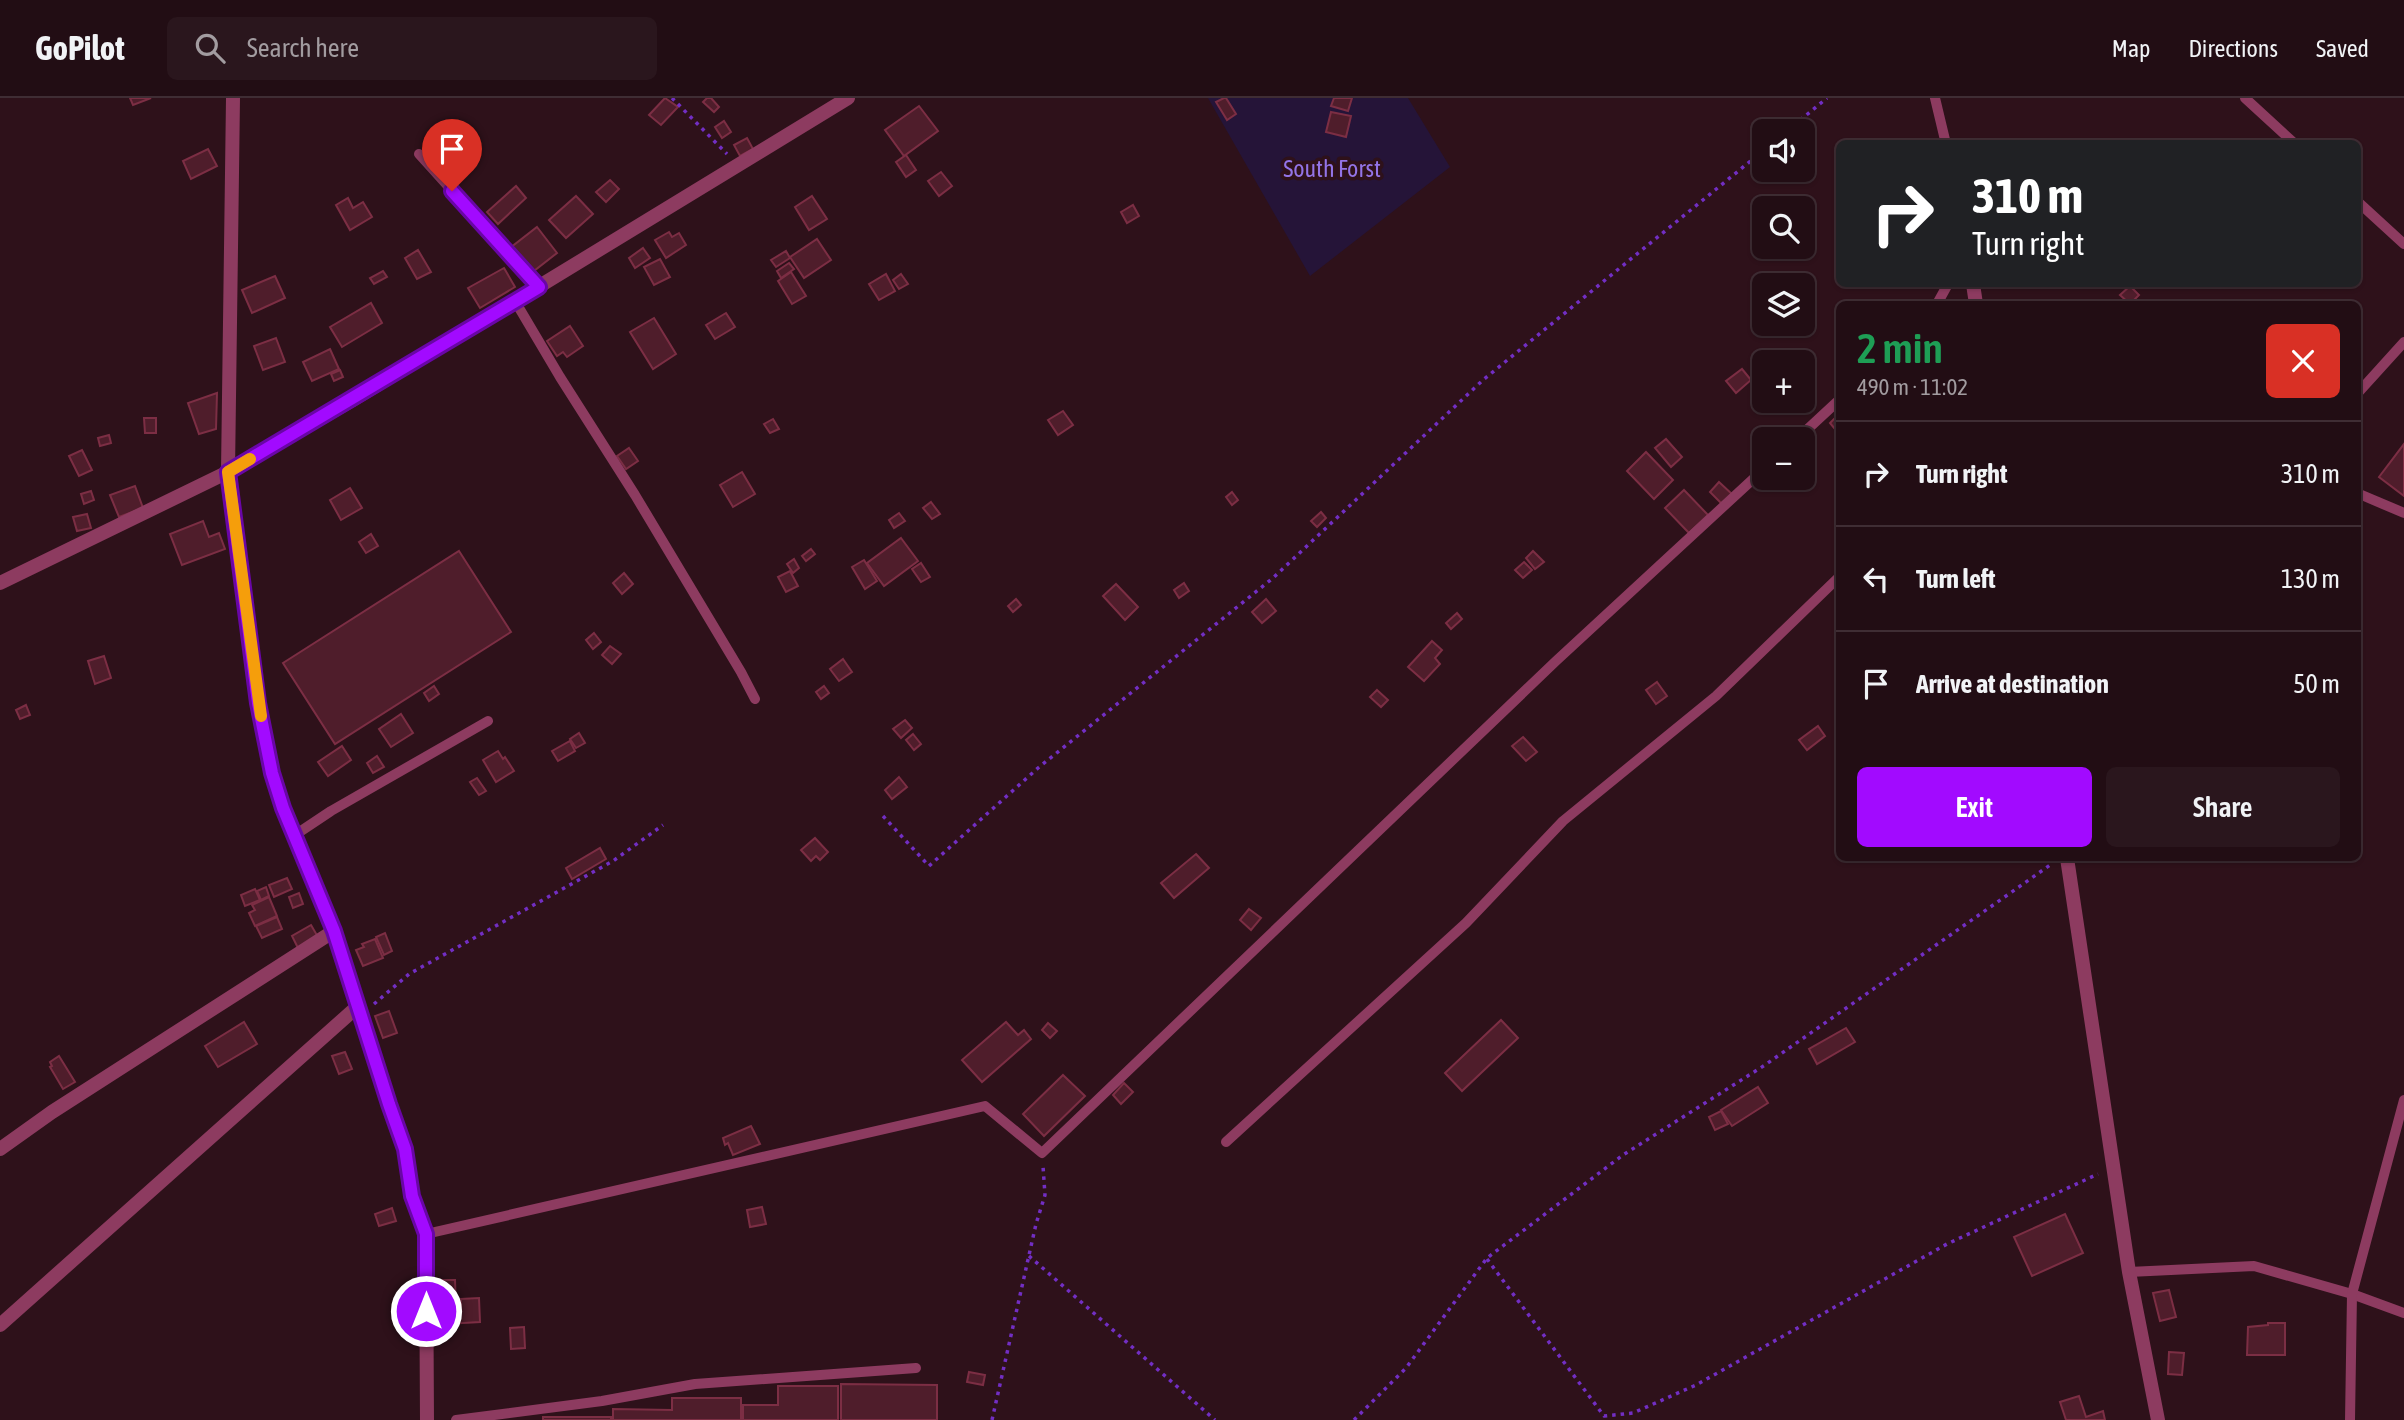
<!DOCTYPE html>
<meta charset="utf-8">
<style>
:root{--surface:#220d14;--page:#2a161d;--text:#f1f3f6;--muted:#a29ca0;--line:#3f2d34;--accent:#a20aff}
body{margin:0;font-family:"Asap Condensed",sans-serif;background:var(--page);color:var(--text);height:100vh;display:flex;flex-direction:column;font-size:26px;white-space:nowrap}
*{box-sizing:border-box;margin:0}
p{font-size:23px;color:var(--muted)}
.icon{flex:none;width:38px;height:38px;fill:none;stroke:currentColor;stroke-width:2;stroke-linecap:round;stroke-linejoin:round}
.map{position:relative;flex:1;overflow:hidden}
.drawer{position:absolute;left:1836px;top:203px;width:525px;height:560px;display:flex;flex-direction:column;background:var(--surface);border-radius:10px;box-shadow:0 2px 5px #0004,0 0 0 2px var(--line)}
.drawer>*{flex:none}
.hud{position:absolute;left:1836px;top:42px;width:525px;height:147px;border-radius:10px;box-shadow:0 2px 5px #0004,0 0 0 2px var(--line);background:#202124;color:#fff;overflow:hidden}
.controls{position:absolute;left:1752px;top:21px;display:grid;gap:14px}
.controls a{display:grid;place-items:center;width:63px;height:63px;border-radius:10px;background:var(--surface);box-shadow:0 2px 5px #0004,0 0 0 2px var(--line);font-size:35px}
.pin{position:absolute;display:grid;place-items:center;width:60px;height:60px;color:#fff;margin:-72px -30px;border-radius:50% 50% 50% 0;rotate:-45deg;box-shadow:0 0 7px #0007}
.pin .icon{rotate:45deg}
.me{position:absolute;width:77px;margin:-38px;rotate:0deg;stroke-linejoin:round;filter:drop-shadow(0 0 5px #0008)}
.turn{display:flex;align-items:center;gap:24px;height:147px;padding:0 21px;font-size:32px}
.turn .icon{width:91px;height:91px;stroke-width:2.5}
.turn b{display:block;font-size:49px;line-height:60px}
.round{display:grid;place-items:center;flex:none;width:74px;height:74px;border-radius:10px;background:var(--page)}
.overview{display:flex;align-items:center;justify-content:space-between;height:119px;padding:0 21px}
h1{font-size:42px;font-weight:600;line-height:52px;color:#1e9e55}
.action{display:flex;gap:14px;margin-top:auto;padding:14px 21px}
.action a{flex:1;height:80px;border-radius:10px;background:var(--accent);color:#fff;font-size:28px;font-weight:600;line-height:80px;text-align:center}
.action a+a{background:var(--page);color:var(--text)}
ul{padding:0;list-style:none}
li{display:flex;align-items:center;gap:21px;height:105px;padding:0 21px;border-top:2px solid var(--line)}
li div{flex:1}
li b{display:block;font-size:26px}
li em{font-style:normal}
header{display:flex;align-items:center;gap:42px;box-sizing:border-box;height:98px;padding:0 35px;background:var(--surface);border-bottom:2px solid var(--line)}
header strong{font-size:33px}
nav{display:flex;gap:38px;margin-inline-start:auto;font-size:24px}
.search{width:490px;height:63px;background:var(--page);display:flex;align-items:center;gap:18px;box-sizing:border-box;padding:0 24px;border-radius:10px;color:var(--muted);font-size:26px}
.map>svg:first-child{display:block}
.green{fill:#251438}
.building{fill:#4f1d2b;stroke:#7c2e44;stroke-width:2}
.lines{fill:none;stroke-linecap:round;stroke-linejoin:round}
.path{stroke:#722ec3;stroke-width:3.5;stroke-dasharray:3.5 5;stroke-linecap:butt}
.lane{stroke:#8d3b60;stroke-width:10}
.street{stroke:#8d3b60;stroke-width:14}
.route-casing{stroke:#6906a6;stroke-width:18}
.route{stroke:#a20aff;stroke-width:12}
.slow{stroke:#f59e0b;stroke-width:12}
.labels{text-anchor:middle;stroke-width:7;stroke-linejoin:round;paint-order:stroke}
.park-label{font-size:24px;fill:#9374e7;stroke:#2e111a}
</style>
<header>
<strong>GoPilot</strong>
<div class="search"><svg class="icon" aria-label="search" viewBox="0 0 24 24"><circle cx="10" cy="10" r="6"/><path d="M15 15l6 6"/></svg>Search here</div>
<nav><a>Map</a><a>Directions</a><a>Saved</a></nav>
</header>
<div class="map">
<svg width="2404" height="1322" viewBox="0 0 2404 1322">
<rect width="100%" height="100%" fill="#2e111a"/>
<polygon class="green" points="1208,0 1408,0 1450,69 1310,178"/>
<g class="building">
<polygon points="130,0 151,0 133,7"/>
<polygon points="665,0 678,9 661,27 649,17"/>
<polygon points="707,0 711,0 719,9 714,14 703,4"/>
<polygon points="1224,0 1226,0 1236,16 1227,22 1216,4"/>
<polygon points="1334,0 1352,0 1348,13 1331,8"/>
<polygon points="919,8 938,33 904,58 885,32"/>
<polygon points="1331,14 1351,18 1346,39 1326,34"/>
<polygon points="724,23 731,34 722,40 715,29"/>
<polygon points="747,40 753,51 740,58 734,47"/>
<polygon points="208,51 217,68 191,81 183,63"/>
<polygon points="906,57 916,72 906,79 896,64"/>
<polygon points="941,74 952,88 939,98 928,83"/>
<polygon points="610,82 619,91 606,104 596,94"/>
<polygon points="516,88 526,100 498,126 487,114"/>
<polygon points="576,98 593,116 566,140 549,122"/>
<polygon points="812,98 827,121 809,132 795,109"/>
<polygon points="348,100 353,110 363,104 372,119 350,132 336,107"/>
<polygon points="1133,107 1139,118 1127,125 1121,114"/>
<polygon points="537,129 557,155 530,176 510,150"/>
<polygon points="669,134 672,139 679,135 686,147 666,160 655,142"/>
<polygon points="817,141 831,162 804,180 790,159"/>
<polygon points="643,150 650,160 635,170 629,160"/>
<polygon points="418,152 431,174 417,181 405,160"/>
<polygon points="786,153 790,160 776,169 771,162"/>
<polygon points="660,161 670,179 654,187 644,169"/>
<polygon points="789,165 794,171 781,180 777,173"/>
<polygon points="504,170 515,189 480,210 468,190"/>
<polygon points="383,173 387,179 374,186 370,180"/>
<polygon points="791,174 806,198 792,206 778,183"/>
<polygon points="886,176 895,193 879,202 869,186"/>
<polygon points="901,176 908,186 899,191 893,182"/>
<polygon points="275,178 285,200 252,215 242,192"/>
<polygon points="2130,188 2139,197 2130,206 2120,197"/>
<polygon points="371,205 382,225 342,249 330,229"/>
<polygon points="726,215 735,229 715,241 706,227"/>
<polygon points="654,220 676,256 653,271 630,234"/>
<polygon points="570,228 583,248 567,259 563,254 557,258 547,243"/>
<polygon points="276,240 285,264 263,272 254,248"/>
<polygon points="330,251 339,271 312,283 303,264"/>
<polygon points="1742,271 1751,282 1736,295 1726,283"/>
<polygon points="340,272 343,279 334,283 331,276"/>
<polygon points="217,295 216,331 199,336 188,305"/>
<polygon points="1063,313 1073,327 1058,337 1048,322"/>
<polygon points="1839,316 1839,336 1830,325"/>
<polygon points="144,320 156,320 156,335 145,335"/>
<polygon points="773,321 779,331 770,335 764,326"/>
<polygon points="109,337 111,345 100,348 98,340"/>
<polygon points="1666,341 1682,359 1671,369 1655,350"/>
<polygon points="2404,346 2404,398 2379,379"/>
<polygon points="629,350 638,363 626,371 617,358"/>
<polygon points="82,352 92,372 79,378 69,358"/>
<polygon points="1646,354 1673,382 1654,401 1627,373"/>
<polygon points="742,374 755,396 733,409 720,387"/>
<polygon points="1719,384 1733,397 1723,407 1710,394"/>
<polygon points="135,388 143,410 119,419 110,397"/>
<polygon points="350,390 362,410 341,422 330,402"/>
<polygon points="1684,392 1708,417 1689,435 1665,410"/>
<polygon points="91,393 94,402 84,406 81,396"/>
<polygon points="1232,394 1238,402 1232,407 1226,399"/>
<polygon points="931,404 940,416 932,421 923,410"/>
<polygon points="1321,414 1326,420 1317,429 1311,423"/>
<polygon points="899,415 905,423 894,430 889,422"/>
<polygon points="87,416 91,430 77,433 73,419"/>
<polygon points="203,423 209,439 219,435 225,451 182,467 170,436"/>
<polygon points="371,436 378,448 366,455 359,444"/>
<polygon points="901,440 918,463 884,488 867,465"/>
<polygon points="811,451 815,456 806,463 802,458"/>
<polygon points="459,453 511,534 335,646 283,565"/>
<polygon points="1533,453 1544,464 1535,471 1526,460"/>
<polygon points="794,461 799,470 793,475 787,466"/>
<polygon points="864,462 877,483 865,491 852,469"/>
<polygon points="1524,464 1532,472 1523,480 1515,472"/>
<polygon points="921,465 930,479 921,484 912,471"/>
<polygon points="790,473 798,488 786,494 778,479"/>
<polygon points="624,475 633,486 622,496 613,485"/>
<polygon points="1184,485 1189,493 1179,500 1174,492"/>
<polygon points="1116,486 1138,509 1125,522 1103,498"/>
<polygon points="1016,501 1021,507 1013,514 1008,508"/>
<polygon points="1266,501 1276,513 1262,525 1252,514"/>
<polygon points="1457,515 1462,521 1451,531 1446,525"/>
<polygon points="594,535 601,544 593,551 586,542"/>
<polygon points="1432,543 1442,552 1435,560 1440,566 1424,583 1408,569"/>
<polygon points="610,548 621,556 612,566 602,557"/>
<polygon points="104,558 111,580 95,586 88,563"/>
<polygon points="843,561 852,574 839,583 830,571"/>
<polygon points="1657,584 1667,598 1656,606 1646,592"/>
<polygon points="434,588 439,596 429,603 424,595"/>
<polygon points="824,588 829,595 821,601 816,594"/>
<polygon points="1377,592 1388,602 1381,609 1370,599"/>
<polygon points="26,607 30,617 20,621 16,612"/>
<polygon points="401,616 413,635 391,649 379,631"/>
<polygon points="905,622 912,630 901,640 893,631"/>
<polygon points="1818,628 1825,638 1807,652 1799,642"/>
<polygon points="579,635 585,645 576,650 570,641"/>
<polygon points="913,636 921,646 914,652 906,642"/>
<polygon points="1523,639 1537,654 1526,663 1512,648"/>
<polygon points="570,643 575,653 558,663 552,653"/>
<polygon points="342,648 351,662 328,678 318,664"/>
<polygon points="498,653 503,661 505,659 514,673 496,684 483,662"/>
<polygon points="377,658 384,669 373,675 367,665"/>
<polygon points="899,679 907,689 892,701 885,692"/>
<polygon points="477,680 486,693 479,697 470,684"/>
<polygon points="815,740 828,754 820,762 816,758 811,763 801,752"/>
<polygon points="600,750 606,761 572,781 566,770"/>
<polygon points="1196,756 1209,770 1174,800 1161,785"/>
<polygon points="287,780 292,791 274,799 269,787"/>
<polygon points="266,789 269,798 261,802 257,793"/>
<polygon points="255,791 260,802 245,808 241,797"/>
<polygon points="299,795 303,806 293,810 289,799"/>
<polygon points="269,799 277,818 255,828 249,815 255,812 252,807"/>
<polygon points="1249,811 1261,820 1251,832 1240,822"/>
<polygon points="277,819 282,831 262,840 256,828"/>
<polygon points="311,827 318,839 298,850 292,838"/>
<polygon points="385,835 392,853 384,857 376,839"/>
<polygon points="375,841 383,860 363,868 356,852 364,849 362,846"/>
<polygon points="389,913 397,935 383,940 375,918"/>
<polygon points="1501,922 1518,940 1462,993 1445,975"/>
<polygon points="244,924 257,946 218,969 205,948"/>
<polygon points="1006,924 1018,937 1024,932 1031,941 982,984 962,962"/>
<polygon points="1048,925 1057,933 1050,940 1042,932"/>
<polygon points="1846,930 1855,944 1817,966 1809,951"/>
<polygon points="345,954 352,971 339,976 332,958"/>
<polygon points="59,958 75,984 63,991 50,969 52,968 50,964"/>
<polygon points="1063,977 1085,998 1044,1038 1023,1016"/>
<polygon points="1124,985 1133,994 1121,1006 1113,997"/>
<polygon points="1758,989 1768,1005 1732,1028 1721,1012"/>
<polygon points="1721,1013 1728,1026 1715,1032 1709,1019"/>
<polygon points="751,1028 760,1046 733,1057 728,1045 725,1047 723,1040"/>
<polygon points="762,1109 766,1126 750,1129 747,1112"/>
<polygon points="392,1110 396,1123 379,1128 375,1116"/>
<polygon points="2065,1116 2083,1155 2032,1178 2014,1139"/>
<polygon points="443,1182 455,1182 456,1210 461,1209 461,1201 479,1200 480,1224 446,1226"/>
<polygon points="2169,1192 2176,1219 2160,1223 2153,1195"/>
<polygon points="2268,1225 2285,1225 2285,1257 2247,1257 2248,1229 2268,1227"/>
<polygon points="524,1229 525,1250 511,1251 510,1230"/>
<polygon points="2169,1254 2184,1255 2182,1277 2168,1276"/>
<polygon points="969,1274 985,1277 983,1287 967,1284"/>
<polygon points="841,1286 937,1287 937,1322 841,1322"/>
<polygon points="778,1288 838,1288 838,1322 743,1322 743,1307 778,1307"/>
<polygon points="2079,1298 2086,1319 2103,1313 2105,1322 2066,1322 2060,1304"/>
<polygon points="672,1300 741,1300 741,1322 613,1322 613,1311 672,1312"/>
<rect x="543" y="1319" width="68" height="3"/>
</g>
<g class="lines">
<g class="path">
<polyline points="672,0 727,56"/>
<polyline points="1787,33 1827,0"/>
<polyline points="883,718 929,768 1038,670 1273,480 1483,282 1764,52"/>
<polyline points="374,906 409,876 613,763 663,727"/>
<polyline points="1029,1158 1215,1322"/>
<polyline points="1487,1161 1604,1318 1633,1315 1696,1287 1947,1146 2098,1076"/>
<polyline points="992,1322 1036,1126 1045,1097 1043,1068"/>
<polyline points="1354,1322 1406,1270 1487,1160 1623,1057 1765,967 2053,765"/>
</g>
<g class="lane">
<polyline points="1935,0 1946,46"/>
<polyline points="2245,0 2295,46"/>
<polyline points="419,56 539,189"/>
<polyline points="2357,103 2404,146"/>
<polyline points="515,203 560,279 635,397 741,574 755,601"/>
<polyline points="1937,206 1948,186"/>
<polyline points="2357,296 2404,244"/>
<polyline points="1797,341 1839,302"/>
<polyline points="2357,395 2404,415"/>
<polyline points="295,737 331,713 488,623"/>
<polyline points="1226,1044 1466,825 1563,723 1716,598 1839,479"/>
<polyline points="426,1136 985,1008 1042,1055 1556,563 1764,371"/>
<polyline points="2129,1174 2254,1168 2352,1196 2404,1215"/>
<polyline points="456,1322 602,1303 695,1286 916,1270"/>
<polyline points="2350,1322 2352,1196 2404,1002"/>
</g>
<g class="street">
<polyline points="233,0 228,374 258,605 272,675 283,710 334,833 389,1006 405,1051 412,1098 426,1136 427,1322"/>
<polyline points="1973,186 1976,206"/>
<polyline points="0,485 228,374 351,303 848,0"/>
<polyline points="2067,760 2129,1174 2158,1322"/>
<polyline points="0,1051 52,1014 334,833"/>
<polyline points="0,1227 357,909"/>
</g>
</g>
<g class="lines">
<defs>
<polyline id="route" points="426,1213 426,1136 412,1098 405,1051 389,1006 334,833 283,710 272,675 258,605 228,374 539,189 452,93"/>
</defs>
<use href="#route" class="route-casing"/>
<use href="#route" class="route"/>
<polyline class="slow" points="250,361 228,374 261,618"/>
</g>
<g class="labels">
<g class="park-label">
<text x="1332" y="79">South Forst</text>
</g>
</g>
</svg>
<div class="controls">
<a><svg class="icon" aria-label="sound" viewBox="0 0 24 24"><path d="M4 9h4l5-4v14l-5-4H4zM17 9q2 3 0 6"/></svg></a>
<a><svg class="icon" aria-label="search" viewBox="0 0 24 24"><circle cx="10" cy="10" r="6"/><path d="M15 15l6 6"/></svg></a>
<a><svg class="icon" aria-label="layers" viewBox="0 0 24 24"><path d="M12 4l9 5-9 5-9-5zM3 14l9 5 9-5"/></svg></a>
<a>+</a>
<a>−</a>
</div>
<div class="pin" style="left:452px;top:93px;background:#d93025"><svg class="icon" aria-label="arrive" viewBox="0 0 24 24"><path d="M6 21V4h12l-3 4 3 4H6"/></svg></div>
<svg class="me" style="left:426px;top:1213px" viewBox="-20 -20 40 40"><circle r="17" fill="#a20aff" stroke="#fff" stroke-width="3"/><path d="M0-11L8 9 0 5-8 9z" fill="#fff"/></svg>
<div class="hud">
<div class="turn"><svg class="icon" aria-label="right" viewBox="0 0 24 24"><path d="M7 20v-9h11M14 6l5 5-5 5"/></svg><div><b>310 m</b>Turn right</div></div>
</div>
<section class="drawer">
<div class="overview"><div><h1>2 min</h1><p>490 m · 11:02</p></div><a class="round" style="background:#d93025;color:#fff"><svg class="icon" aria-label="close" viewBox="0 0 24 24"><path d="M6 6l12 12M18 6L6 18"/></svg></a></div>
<ul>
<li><svg class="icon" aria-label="right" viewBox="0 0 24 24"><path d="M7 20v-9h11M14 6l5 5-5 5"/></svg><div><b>Turn right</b></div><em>310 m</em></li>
<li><svg class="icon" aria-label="left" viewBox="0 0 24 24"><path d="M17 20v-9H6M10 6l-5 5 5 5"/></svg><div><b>Turn left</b></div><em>130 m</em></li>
<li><svg class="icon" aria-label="arrive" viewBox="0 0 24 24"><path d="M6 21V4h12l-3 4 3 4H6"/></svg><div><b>Arrive at destination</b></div><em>50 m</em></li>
</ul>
<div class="action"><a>Exit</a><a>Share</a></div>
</section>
</div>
